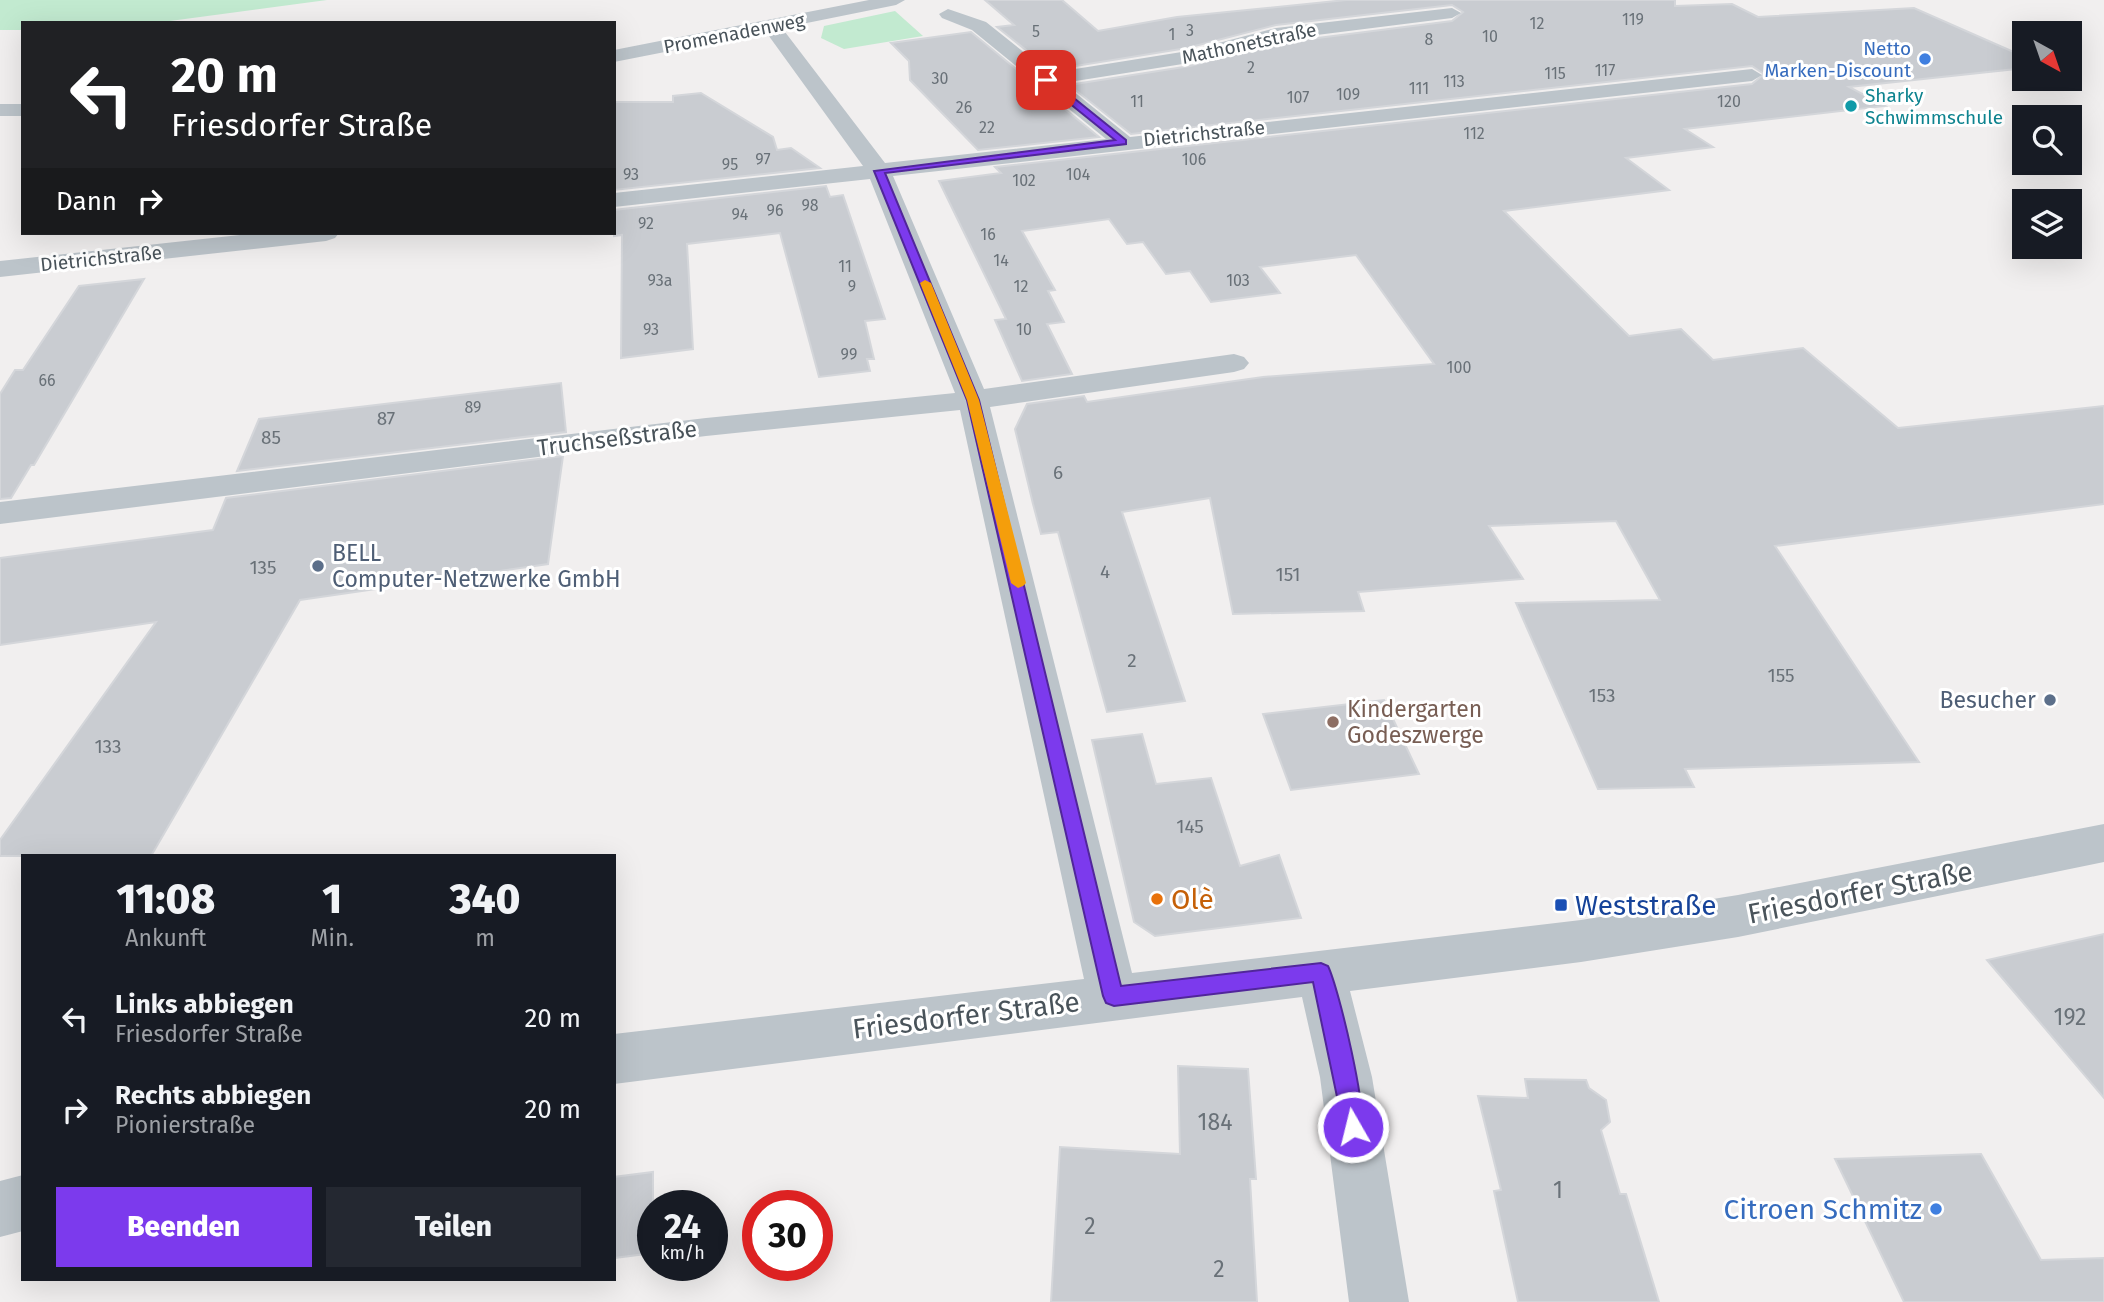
<!DOCTYPE html>
<html lang="de">
<meta charset="utf-8">
<style>
:root{--surface:#171b24;--page:#242831;--text:#f1f3f6;--muted:#9ea1a6;--accent:#7c3aed}
body{margin:0;font-family:"Fira Sans",sans-serif;background:var(--page);color:var(--text);height:100vh;display:flex;flex-direction:column;font-size:26px;white-space:nowrap}
*{box-sizing:border-box;margin:0}
p{font-size:23px;color:var(--muted)}
.icon{flex:none;width:38px;height:38px;fill:none;stroke:currentColor;stroke-width:2;stroke-linecap:round;stroke-linejoin:round}
.map{position:relative;flex:1;overflow:hidden}
.sheet{position:absolute;left:21px;top:854px;width:595px;height:427px;display:flex;flex-direction:column;background:var(--surface);border-radius:0px;box-shadow:0 7px 28px #0002}
.sheet>*{flex:none}
.guide{position:absolute;left:21px;top:21px;width:595px;height:214px;border-radius:0px;box-shadow:0 7px 28px #0002;background:#202124;color:#fff;overflow:hidden}
.needle{width:46px;rotate:140deg}
.tools{position:absolute;left:2012px;top:21px;display:grid;gap:14px}
.tools a{display:grid;place-items:center;width:70px;height:70px;border-radius:0px;background:var(--surface);box-shadow:0 7px 28px #0002;font-size:35px}
.speed{position:absolute;left:637px;top:1190px;display:flex;gap:14px;font-size:35px;font-weight:700;text-align:center}
.speed>*{display:grid;place-content:center;width:91px;height:91px;border-radius:50%;background:var(--surface);box-shadow:0 7px 28px #0002;line-height:1}
.speed small{font-size:18px;font-weight:400}
.speed .limit{border:10px solid #d22;background:#fff;color:#111}
.pin{position:absolute;display:grid;place-items:center;width:60px;height:60px;color:#fff;margin:-30px;border-radius:14px;box-shadow:0 4px 10px #0006}
.me{position:absolute;width:77px;margin:-38px;rotate:352deg;stroke-linejoin:round;filter:drop-shadow(0 0 5px #0008)}
.turn{display:flex;align-items:center;gap:24px;height:147px;padding:0 35px;font-size:32px}
.turn .icon{width:91px;height:91px;stroke-width:2.5}
.turn b{display:block;font-size:49px;line-height:60px}
.then{display:flex;align-items:center;height:66px;padding:0 35px;background:#0003;gap:14px;font-size:26px}
.eta{display:flex;justify-content:space-evenly;align-items:center;height:119px;text-align:center}
.eta b{font-size:42px;font-weight:800;line-height:49px}
.button{display:flex;gap:14px;margin-top:auto;padding:14px 35px}
.button a{flex:1;height:80px;border-radius:0px;background:var(--accent);color:#fff;font-size:28px;font-weight:800;line-height:80px;text-align:center}
.button a+a{background:var(--page);color:var(--text)}
ul{padding:0;list-style:none}
li{display:flex;align-items:center;gap:21px;height:91px;padding:0 35px}
li div{flex:1}
li b{display:block;font-size:26px}
li em{font-style:normal}
.map>svg:first-child{display:block}
.green{fill:#c2ead0}
.building{fill:#c9ccd1;stroke:#d4d6da;stroke-width:2}
.lines{fill:none;stroke-linecap:round;stroke-linejoin:round}
.minor{fill:#bcc4ca;fill-rule:evenodd}
.route{fill:#7c3aed;stroke:#51269a;stroke-width:2}
.slow{fill:#f59e0b}
.shop-dot{fill:#3f7fe0;stroke:#fff;stroke-width:2.5}
.culture-dot{fill:#0f9aa8;stroke:#fff;stroke-width:2.5}
.service-dot{fill:#5c6f8a;stroke:#fff;stroke-width:2.5}
.education-dot{fill:#8d6e63;stroke:#fff;stroke-width:2.5}
.food-dot{fill:#e8710a;stroke:#fff;stroke-width:2.5}
.transit-dot{fill:#1a4fb4;stroke:#fff;stroke-width:2.5}
.labels{text-anchor:middle;stroke-width:6;stroke-linejoin:round;paint-order:stroke}
.far-number-label{font-size:16px;fill:#697178}
.far-street-label{font-size:19px;fill:#49535a;stroke:#fff}
.far-shop-label{font-size:19px;fill:#366cbe;stroke:#fff;text-anchor:end}
.far-culture-label{font-size:19px;fill:#0d838f;stroke:#fff;text-anchor:start}
.number-label{font-size:19px;fill:#697178}
.street-label{font-size:23px;fill:#49535a;stroke:#fff}
.service-label{font-size:23px;fill:#4e5e75;stroke:#fff;text-anchor:start}
.education-label{font-size:23px;fill:#785e54;stroke:#fff;text-anchor:start}
.near-number-label{font-size:23px;fill:#697178}
.near-street-label{font-size:28px;fill:#49535a;stroke:#fff}
.near-food-label{font-size:28px;fill:#c56008;stroke:#fff;text-anchor:start}
.near-transit-label{font-size:28px;fill:#164399;stroke:#fff;text-anchor:start}
.near-shop-label{font-size:28px;fill:#366cbe;stroke:#fff;text-anchor:end}
</style>
<div class="map">
<svg width="2104" height="1302" viewBox="0 0 2104 1302">
<rect width="100%" height="100%" fill="#f1efef"/>
<g class="green">
<polygon points="0,0 327,0 155,23 23,23 23,30 0,30"/>
<polygon points="895,11 923,36 844,49 821,38 824,26"/>
</g>
<g class="building">
<polygon points="985,0 1062,0 1098,31 1177,17 1346,0 1675,0 1675,6 1732,4 1758,17 1914,8 2025,57 2025,68 1849,87 1885,106 1685,129 1713,147 1626,158 1669,190 1504,211 1629,336 1681,329 1713,360 1803,348 1898,428 2104,406 2104,504 1775,546 1919,762 1685,769 1694,787 1598,789 1516,603 1660,600 1616,521 1489,526 1523,579 1358,592 1364,611 1233,614 1210,498 1122,512 1185,701 1107,712 1058,532 1041,534 1033,504 1015,429 1027,404 1084,396 1087,402 1263,377 1434,364 1356,255 1260,267 1280,293 1211,302 1190,271 1166,274 1143,242 1127,244 1109,219 1022,231 1055,290 1048,291 1064,322 1047,324 1072,374 1022,381 995,320 1006,319 939,181 1001,173 995,167 1752,84 1764,74 1752,66 1131,134 1069,85 1190,66 1278,43 1452,21 1463,12 1452,5 1276,25 1187,48 1051,70 997,27 1014,25"/>
<polygon points="971,32 1099,137 978,150 910,80 909,61 891,43"/>
<polygon points="701,93 773,137 777,150 791,148 820,168 614,190 614,102 673,102 673,96"/>
<polygon points="826,186 830,197 843,195 885,319 865,321 874,359 867,359 870,371 819,377 780,233 687,244 693,349 621,358 622,235 614,236 614,210"/>
<polygon points="144,279 34,465 31,465 11,498 0,499 0,394 15,370 23,370 79,286"/>
<polygon points="561,383 566,432 237,471 259,419"/>
<polygon points="563,456 548,564 300,600 151,856 0,856 0,840 156,622 0,645 0,558 213,530 226,498"/>
<polygon points="1384,700 1419,774 1291,790 1263,714"/>
<polygon points="1142,734 1156,784 1211,778 1240,866 1279,855 1301,918 1155,936 1134,922 1092,740"/>
<polygon points="2104,934 2104,1098 1987,960"/>
<polygon points="1178,1066 1248,1069 1256,1179 1250,1179 1257,1302 1051,1302 1060,1147 1180,1154"/>
<polygon points="1525,1079 1586,1080 1589,1088 1606,1100 1610,1122 1601,1130 1620,1194 1626,1194 1659,1302 1518,1302 1494,1191 1501,1190 1478,1096 1528,1098"/>
<polygon points="1981,1154 2041,1260 2104,1258 2104,1302 1904,1302 1835,1159"/>
<polygon points="653,1172 653,1253 614,1258 614,1177"/>
</g>
<g class="lines">
<g class="minor">
<polygon points="869,0 905,0 896,5 782,28 885,163 1106,139 972,30 942,18 939,14 948,9 986,22 1050,73 1188,51 1276,28 1452,8 1461,13 1452,18 1277,40 1189,63 1063,83 1130,137 1752,69 1762,75 1752,81 893,176 984,389 1234,354 1244,357 1249,363 1244,369 1234,372 990,407 1132,973 1581,920 1738,895 2104,824 2104,862 1738,937 1581,962 1350,991 1372,1077 1409,1302 1349,1302 1320,1077 1302,997 614,1084 614,1034 1084,979 960,410 706,436 0,524 0,502 706,418 955,393 870,179 614,207 614,193 863,166 766,32 614,62 614,50"/>
<rect x="0" y="104" width="23" height="12"/>
<polygon points="259,233 339,233 335,238 326,241 0,277 0,261"/>
<polygon points="23,1175 23,1231 0,1237 0,1181"/>
</g>
</g>
<path class="route" d="M 1043,78 L 1049,78 L 1126,140 L 1126,144 L 885,173 L 979,400 L 1121,986 L 1321,963 L 1328,966 C 1339,989 1369,1115 1361,1135 L 1353,1138 L 1345,1135 L 1313,982 L 1114,1006 L 1106,1003 L 1103,996 L 967,400 L 874,171 L 1115,140 L 1043,82 Z"/>
<polygon class="slow" points="925,280 931,283 979,400 1026,583 1023,586 1018,588 1011,583 967,400 920,283"/>
<g class="shop-dot">
<circle cx="1925" cy="59" r="7"/>
<circle cx="1936" cy="1209" r="7"/>
</g>
<circle class="culture-dot" cx="1851" cy="106" r="7"/>
<g class="service-dot">
<circle cx="318" cy="566" r="7"/>
<circle cx="2050" cy="700" r="7"/>
</g>
<circle class="education-dot" cx="1333" cy="722" r="7"/>
<circle class="food-dot" cx="1157" cy="899" r="7"/>
<rect class="transit-dot" x="1554" y="898" width="14" height="14" rx="3.5"/>
<g class="labels">
<g class="far-number-label">
<text x="1633" y="25">119</text>
<text x="1537" y="29">12</text>
<text x="1190" y="36">3</text>
<text x="1036" y="37">5</text>
<text x="1172" y="40">1</text>
<text x="1490" y="42">10</text>
<text x="1429" y="45">8</text>
<text x="1251" y="73">2</text>
<text x="1605" y="76">117</text>
<text x="1555" y="79">115</text>
<text x="940" y="84">30</text>
<text x="1454" y="87">113</text>
<text x="1419" y="94">111</text>
<text x="1348" y="100">109</text>
<text x="1298" y="103">107</text>
<text x="1137" y="107">11</text>
<text x="1729" y="107">120</text>
<text x="964" y="113">26</text>
<text x="987" y="133">22</text>
<text x="1474" y="139">112</text>
<text x="763" y="165">97</text>
<text x="1194" y="165">106</text>
<text x="730" y="170">95</text>
<text x="631" y="180">93</text>
<text x="1078" y="180">104</text>
<text x="1024" y="186">102</text>
<text x="810" y="211">98</text>
<text x="775" y="216">96</text>
<text x="740" y="220">94</text>
<text x="646" y="229">92</text>
<text x="988" y="240">16</text>
<text x="1001" y="266">14</text>
<text x="845" y="272">11</text>
<text x="660" y="286">93a</text>
<text x="1238" y="286">103</text>
<text x="852" y="292">9</text>
<text x="1021" y="292">12</text>
<text x="651" y="335">93</text>
<text x="1024" y="335">10</text>
<text x="849" y="360">99</text>
<text x="1459" y="373">100</text>
<text x="47" y="386">66</text>
<text x="473" y="413">89</text>
</g>
<g class="far-street-label">
<text transform="translate(734 33) rotate(-11)" y="7">Promenadenweg</text>
<text transform="translate(1249 43) rotate(-12)" y="7">Mathonetstraße</text>
<text transform="translate(1204 133) rotate(-6)" y="7">Dietrichstraße</text>
<text transform="translate(101 258) rotate(-6)" y="7">Dietrichstraße</text>
</g>
<g class="far-shop-label">
<text x="1911" y="55">Netto<tspan x="1911" dy="22">Marken-Discount</tspan></text>
</g>
<g class="far-culture-label">
<text x="1865" y="102">Sharky<tspan x="1865" dy="22">Schwimmschule</tspan></text>
</g>
<g class="number-label">
<text x="386" y="425">87</text>
<text x="271" y="444">85</text>
<text x="1058" y="479">6</text>
<text x="263" y="574">135</text>
<text x="1105" y="578">4</text>
<text x="1288" y="581">151</text>
<text x="1132" y="667">2</text>
<text x="1781" y="682">155</text>
<text x="1602" y="702">153</text>
<text x="108" y="753">133</text>
<text x="1190" y="833">145</text>
</g>
<g class="street-label">
<text transform="translate(617 438) rotate(-7)" y="8">Truchseßstraße</text>
</g>
<g class="service-label">
<text x="332" y="561">BELL<tspan x="332" dy="26">Computer-Netzwerke GmbH</tspan></text>
<text x="2036" y="708" text-anchor="end">Besucher</text>
</g>
<g class="education-label">
<text x="1347" y="717">Kindergarten<tspan x="1347" dy="26">Godeszwerge</tspan></text>
</g>
<g class="near-number-label">
<text x="2070" y="1025">192</text>
<text x="1215" y="1130">184</text>
<text x="1558" y="1198">1</text>
<text x="1090" y="1234">2</text>
<text x="1219" y="1277">2</text>
</g>
<g class="near-street-label">
<text transform="translate(1860 892) rotate(-11)" y="10">Friesdorfer Straße</text>
<text transform="translate(966 1015) rotate(-7)" y="10">Friesdorfer Straße</text>
</g>
<g class="near-food-label">
<text x="1171" y="909">Olè</text>
</g>
<g class="near-transit-label">
<text x="1575" y="915">Weststraße</text>
</g>
<g class="near-shop-label">
<text x="1922" y="1219">Citroen Schmitz</text>
</g>
</g>
</svg>
<div class="tools">
<a><svg class="needle" viewBox="-14 -14 28 28"><path d="M0-13l5 13h-10z" fill="#e53935"/><path d="M0 13l5-13h-10z" fill="#9ea1a6"/></svg></a>
<a><svg class="icon" aria-label="search" viewBox="0 0 24 24"><circle cx="10" cy="10" r="6"/><path d="M15 15l6 6"/></svg></a>
<a><svg class="icon" aria-label="layers" viewBox="0 0 24 24"><path d="M12 4l9 5-9 5-9-5zM3 14l9 5 9-5"/></svg></a>
</div>
<div class="speed"><div>24<small>km/h</small></div><div class="limit">30</div></div>
<div class="pin" style="left:1046px;top:80px;background:#d93025"><svg class="icon" aria-label="arrive" viewBox="0 0 24 24"><path d="M6 21V4h12l-3 4 3 4H6"/></svg></div>
<svg class="me" style="left:1353px;top:1127px" viewBox="-20 -20 40 40"><circle r="17" fill="#7c3aed" stroke="#fff" stroke-width="3"/><path d="M0-11L8 9 0 5-8 9z" fill="#fff"/></svg>
<div class="guide">
<div class="turn"><svg class="icon" aria-label="left" viewBox="0 0 24 24"><path d="M17 20v-9H6M10 6l-5 5 5 5"/></svg><div><b>20 m</b>Friesdorfer Straße</div></div>
<div class="then">Dann<svg class="icon" aria-label="right" viewBox="0 0 24 24"><path d="M7 20v-9h11M14 6l5 5-5 5"/></svg></div>
</div>
<section class="sheet">
<div class="eta">
<div><b>11:08</b><p>Ankunft</p></div>
<div><b>1</b><p>Min.</p></div>
<div><b>340</b><p>m</p></div>
</div>
<ul>
<li><svg class="icon" aria-label="left" viewBox="0 0 24 24"><path d="M17 20v-9H6M10 6l-5 5 5 5"/></svg><div><b>Links abbiegen</b><p>Friesdorfer Straße</p></div><em>20 m</em></li>
<li><svg class="icon" aria-label="right" viewBox="0 0 24 24"><path d="M7 20v-9h11M14 6l5 5-5 5"/></svg><div><b>Rechts abbiegen</b><p>Pionierstraße</p></div><em>20 m</em></li>
</ul>
<div class="button"><a>Beenden</a><a>Teilen</a></div>
</section>
</div>
